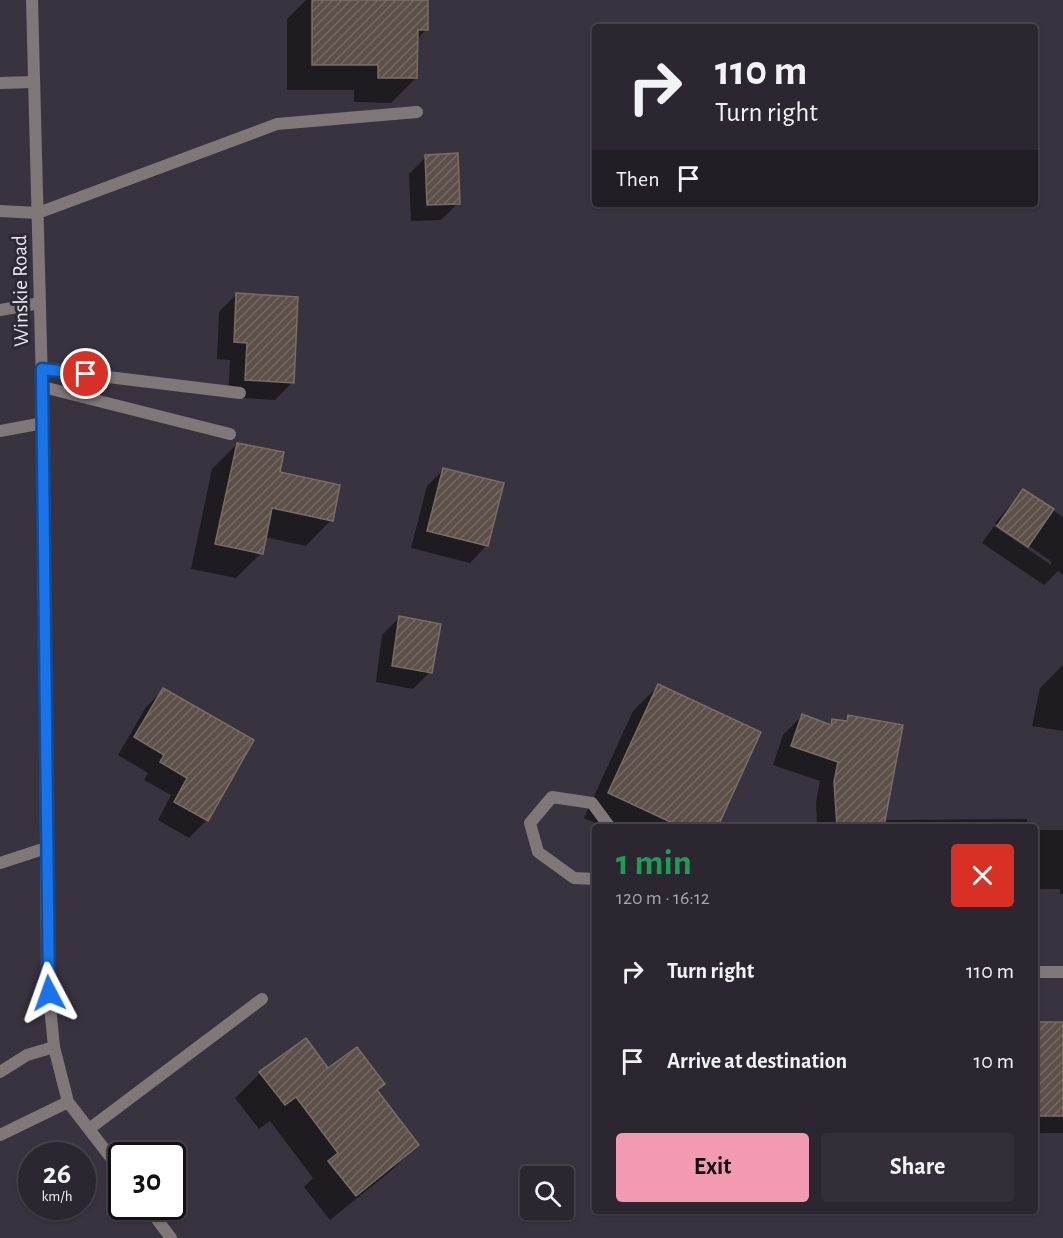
<!DOCTYPE html>
<meta charset="utf-8">
<style>
:root{--surface:#2b262f;--page:#332e37;--text:#f1f3f6;--muted:#a6a5aa;--line:#47434b;--accent:#f19ab2}
body{margin:0;font-family:"Alegreya Sans",sans-serif;background:var(--page);color:var(--text);height:100vh;display:flex;flex-direction:column;font-size:22px;white-space:nowrap}
*{box-sizing:border-box;margin:0}
p{font-size:20px;color:var(--muted)}
.icon{flex:none;width:33px;height:33px;fill:none;stroke:currentColor;stroke-width:2;stroke-linecap:round;stroke-linejoin:round}
.map{position:relative;flex:1;overflow:hidden}
.side{position:absolute;left:592px;top:824px;width:446px;height:390px;display:flex;flex-direction:column;background:var(--surface);border-radius:6px;box-shadow:0 2px 4px #0004,0 0 0 2px var(--line)}
.side>*{flex:none}
.top-card{position:absolute;left:592px;top:24px;width:446px;height:183px;border-radius:6px;box-shadow:0 2px 4px #0004,0 0 0 2px var(--line);background:#2b262f;color:var(--text);overflow:hidden}
.controls{position:absolute;left:520px;top:1166px;display:grid;gap:12px}
.controls a{display:grid;place-items:center;width:54px;height:54px;border-radius:6px;background:var(--surface);box-shadow:0 2px 4px #0004,0 0 0 2px var(--line);font-size:30px}
.speed{position:absolute;left:18px;top:1142px;display:flex;gap:12px;font-size:30px;font-weight:700;text-align:center}
.speed>*{display:grid;place-content:center;width:78px;height:78px;border-radius:50%;background:var(--surface);box-shadow:0 2px 4px #0004,0 0 0 2px var(--line);line-height:1}
.speed small{font-size:15px;font-weight:400}
.speed .limit{border:3px solid #111;border-radius:9px;background:#fff;color:#111}
.pin{position:absolute;display:grid;place-items:center;width:51px;height:51px;color:#fff;margin:-26px;border:3px solid #fff;border-radius:50%;box-shadow:0 2px 6px #0007}
.me{position:absolute;width:66px;margin:-33px;rotate:356deg;stroke-linejoin:round;filter:drop-shadow(0 0 4px #0008)}
.turn{display:flex;align-items:center;gap:21px;height:126px;padding:0 24px;font-size:27px}
.turn .icon{width:78px;height:78px;stroke-width:2.5}
.turn b{display:block;font-size:42px;line-height:51px}
.then{display:flex;align-items:center;height:57px;padding:0 24px;background:#0003;gap:12px;font-size:22px}
.round{display:grid;place-items:center;flex:none;width:63px;height:63px;border-radius:6px;background:var(--page)}
.summary{display:flex;align-items:center;justify-content:space-between;height:102px;padding:0 24px}
h1{font-size:36px;font-weight:700;line-height:45px;color:#1e9e55}
.action{display:flex;gap:12px;margin-top:auto;padding:12px 24px}
.action a{flex:1;height:69px;border-radius:6px;background:var(--accent);color:#111;font-size:24px;font-weight:700;line-height:69px;text-align:center}
.action a+a{background:var(--page);color:var(--text)}
ul{padding:0;list-style:none}
li{display:flex;align-items:center;gap:18px;height:90px;padding:0 24px}
li div{flex:1}
li b{display:block;font-size:22px}
li em{font-style:normal}
.map>svg:first-child{display:block}
.shadow{fill:#0007}
.building{fill:url(#building-hatch);stroke:#7a6d64;stroke-width:1.5}
.lines{fill:none;stroke-linecap:round;stroke-linejoin:round}
.path{stroke:#99949e;stroke-width:4;stroke-dasharray:1.5 4.5;stroke-linecap:butt}
.service{stroke:#807878;stroke-width:12}
.minor{stroke:#807878;stroke-width:12}
.route-casing{stroke:#114b97;stroke-width:15}
.route{stroke:#1a73e8;stroke-width:10}
.labels{text-anchor:middle;stroke-width:6;stroke-linejoin:round;paint-order:stroke}
.street-label{font-size:21px;fill:#ece8f0;stroke:#2e2934}
</style>
<div class="map">
<svg width="1063" height="1238" viewBox="0 0 1063 1238">
<defs>
<pattern id="building-hatch" width="6" height="6" patternUnits="userSpaceOnUse" patternTransform="scale(1.5)"><rect width="6" height="6" fill="#5c5048"/><path d="M-1 1l2-2M0 6l6-6M5 7l2-2" fill="none" stroke="#746963"/></pattern>
</defs>
<rect width="100%" height="100%" fill="#39333f"/>
<g class="shadow">
<polygon points="306,0 427,0 426,30 417,39 416,78 391,103 354,102 354,90 287,90 287,19"/>
<polygon points="426,157 458,203 441,220 411,221 409,174"/>
<polygon points="236,295 292,383 275,400 228,397 230,360 217,359 219,312"/>
<polygon points="237,444 278,473 331,520 306,546 265,537 261,553 236,578 191,569 212,469"/>
<polygon points="444,469 487,545 470,563 411,548 427,486"/>
<polygon points="1023,490 1063,517 1063,575 1058,571 1044,585 982,543 994,526 1051,565 1051,561 995,523"/>
<polygon points="399,618 430,672 413,689 376,682 382,635"/>
<polygon points="1063,665 1063,731 1032,726 1040,688"/>
<polygon points="658,686 759,733 716,826 602,826 584,818 633,711"/>
<polygon points="163,690 252,741 207,820 189,838 158,820 171,795 144,780 148,773 118,755 146,707"/>
<polygon points="802,716 828,725 833,721 843,722 849,716 884,820 1027,819 1027,826 817,826 816,802 820,781 773,765 783,735"/>
<polygon points="1035,830 1063,830 1063,894 1060,894 1060,889 1035,889"/>
<polygon points="1063,1069 1063,1133 1035,1133 1035,1070"/>
<polygon points="328,1070 376,1091 417,1145 392,1170 330,1220 304,1187 313,1178 270,1121 259,1129 235,1098 260,1073"/>
</g>
<g class="building">
<polygon points="312,0 428,0 428,30 418,30 417,78 378,78 378,65 312,65"/>
<polygon points="458,153 460,204 427,205 425,155"/>
<polygon points="236,293 298,297 294,383 245,380 247,343 234,342"/>
<polygon points="237,443 284,452 280,472 340,485 333,521 272,508 263,554 215,544"/>
<polygon points="443,468 504,483 488,546 427,531"/>
<polygon points="1023,489 1054,509 1028,547 997,526"/>
<polygon points="399,616 441,624 432,673 392,666"/>
<polygon points="658,684 761,732 718,826 679,826 608,793"/>
<polygon points="163,688 254,740 208,821 174,802 187,778 160,762 164,755 134,737"/>
<polygon points="802,714 831,725 832,719 847,721 848,715 903,725 884,826 837,826 834,782 838,762 791,746"/>
<polygon points="1036,1022 1063,1022 1063,1116 1035,1116"/>
<polygon points="306,1038 328,1068 357,1047 385,1084 377,1090 419,1145 356,1196 328,1161 338,1153 296,1097 285,1105 259,1072"/>
</g>
<g class="lines">
<polyline class="path" points="718,826 719,826"/>
<g class="service">
<polyline points="0,83 34,82"/>
<polyline points="0,211 38,213 277,124 417,112"/>
<polyline points="0,310 40,303"/>
<polyline points="42,369 240,393"/>
<polyline points="43,387 230,434"/>
<polyline points="0,431 43,423"/>
<polyline points="0,863 46,848"/>
<polyline points="596,879 574,878 538,852 530,823 552,797 592,803 609,826"/>
<polyline points="0,1072 27,1055 54,1047"/>
<polyline points="89,1129 262,999"/>
<polyline points="0,1135 68,1102"/>
</g>
<g class="minor">
<polyline points="32,0 43,423 47,975 54,1047 68,1102 122,1172"/>
<polyline points="1035,972 1063,972"/>
<polyline points="147,1206 171,1238"/>
</g>
</g>
<g class="lines">
<defs>
<polyline id="route" points="49,993 42,369 86,374"/>
</defs>
<use href="#route" class="route-casing"/>
<use href="#route" class="route"/>
</g>
<g class="labels">
<g class="street-label">
<text transform="translate(20 291) rotate(-91)" y="7">Winskie Road</text>
</g>
</g>
</svg>
<div class="controls">
<a><svg class="icon" aria-label="search" viewBox="0 0 24 24"><circle cx="10" cy="10" r="6"/><path d="M15 15l6 6"/></svg></a>
</div>
<div class="speed"><div>26<small>km/h</small></div><div class="limit">30</div></div>
<div class="pin" style="left:86px;top:374px;background:#d93025"><svg class="icon" aria-label="arrive" viewBox="0 0 24 24"><path d="M6 21V4h12l-3 4 3 4H6"/></svg></div>
<svg class="me" style="left:49px;top:993px" viewBox="-20 -20 40 40"><path d="M0-17L14 15 0 8-14 15z" fill="#1a73e8" stroke="#fff" stroke-width="4"/></svg>
<div class="top-card">
<div class="turn"><svg class="icon" aria-label="right" viewBox="0 0 24 24"><path d="M7 20v-9h11M14 6l5 5-5 5"/></svg><div><b>110 m</b>Turn right</div></div>
<div class="then">Then<svg class="icon" aria-label="arrive" viewBox="0 0 24 24"><path d="M6 21V4h12l-3 4 3 4H6"/></svg></div>
</div>
<section class="side">
<div class="summary"><div><h1>1 min</h1><p>120 m · 16:12</p></div><a class="round" style="background:#d93025;color:#fff"><svg class="icon" aria-label="close" viewBox="0 0 24 24"><path d="M6 6l12 12M18 6L6 18"/></svg></a></div>
<ul>
<li><svg class="icon" aria-label="right" viewBox="0 0 24 24"><path d="M7 20v-9h11M14 6l5 5-5 5"/></svg><div><b>Turn right</b></div><em>110 m</em></li>
<li><svg class="icon" aria-label="arrive" viewBox="0 0 24 24"><path d="M6 21V4h12l-3 4 3 4H6"/></svg><div><b>Arrive at destination</b></div><em>10 m</em></li>
</ul>
<div class="action"><a>Exit</a><a>Share</a></div>
</section>
</div>
